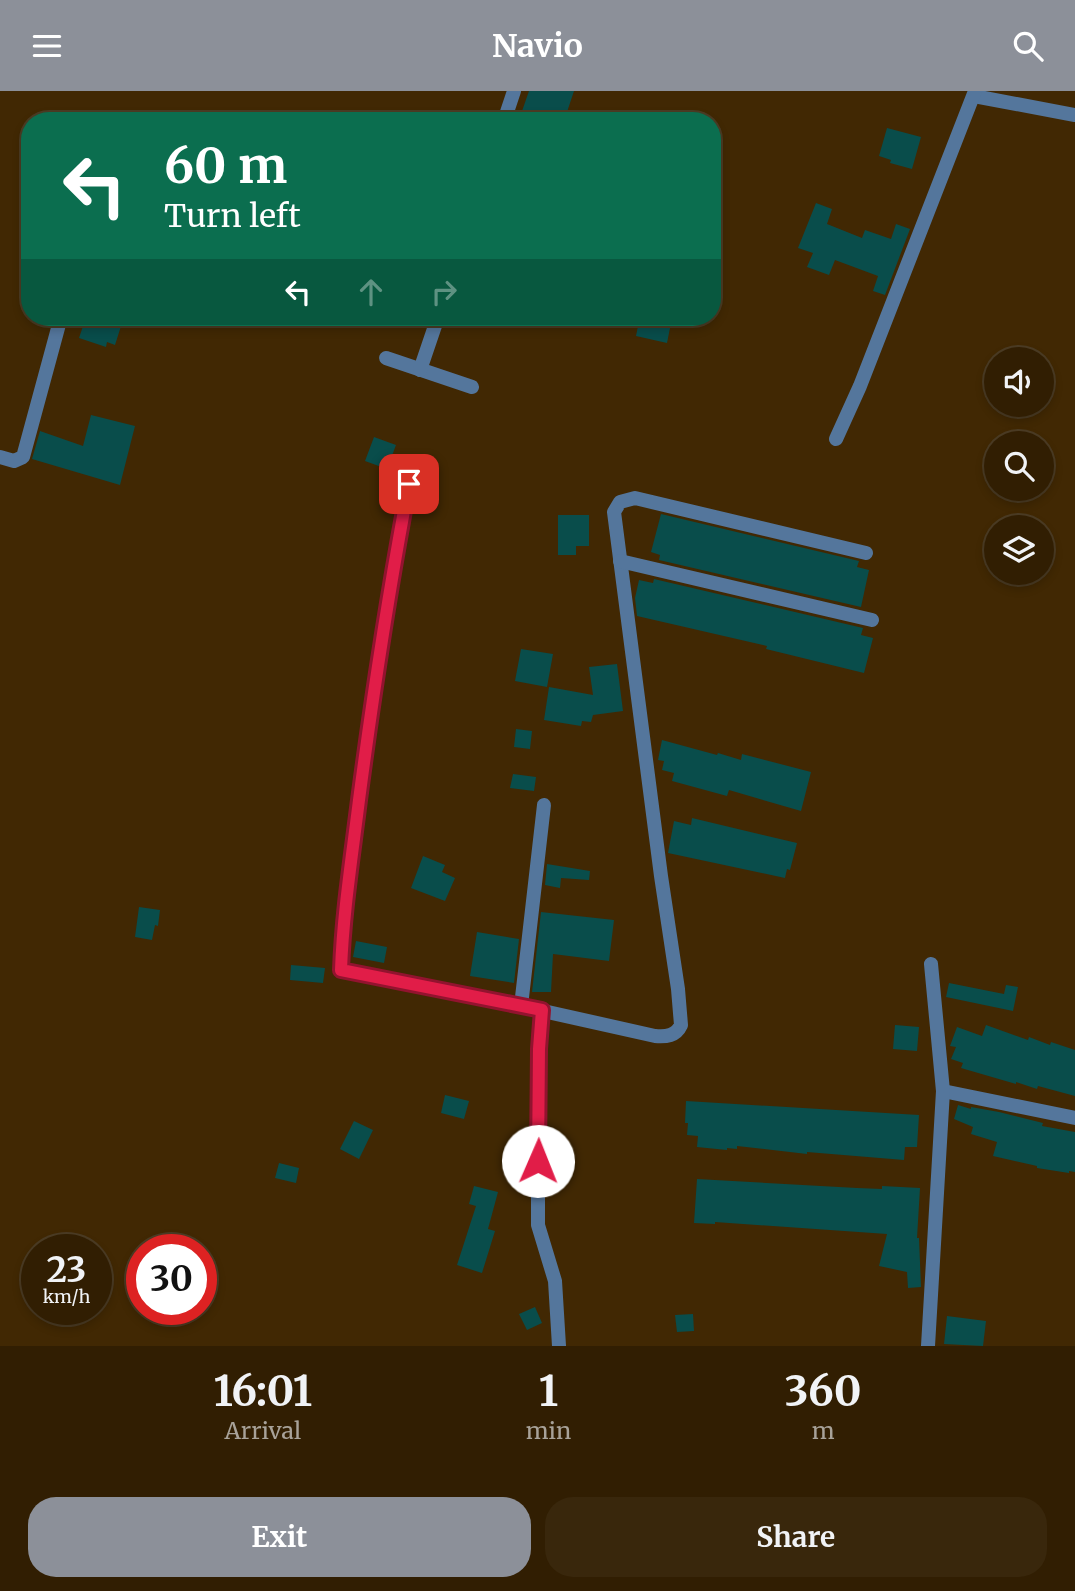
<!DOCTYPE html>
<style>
:root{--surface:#311e02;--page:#39270c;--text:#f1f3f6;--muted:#a8a299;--line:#4c3c24;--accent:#8c9099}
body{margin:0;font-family:Merriweather,serif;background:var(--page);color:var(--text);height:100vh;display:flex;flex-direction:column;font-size:26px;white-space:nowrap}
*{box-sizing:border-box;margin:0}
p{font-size:23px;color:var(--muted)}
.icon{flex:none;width:38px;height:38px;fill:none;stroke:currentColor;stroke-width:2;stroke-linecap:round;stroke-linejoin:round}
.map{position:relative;height:1255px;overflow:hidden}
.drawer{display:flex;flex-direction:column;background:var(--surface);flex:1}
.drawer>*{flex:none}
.banner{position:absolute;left:21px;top:21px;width:700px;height:214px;border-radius:28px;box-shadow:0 4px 10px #0003,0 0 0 2px var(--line);background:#0b6e4f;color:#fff;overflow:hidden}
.controls{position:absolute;left:984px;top:256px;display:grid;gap:14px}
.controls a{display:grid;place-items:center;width:70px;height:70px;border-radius:50%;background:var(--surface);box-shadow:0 4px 10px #0003,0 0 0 2px var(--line);font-size:35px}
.speed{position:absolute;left:21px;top:1143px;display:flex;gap:14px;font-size:35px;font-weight:700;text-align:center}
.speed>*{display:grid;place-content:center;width:91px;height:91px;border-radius:50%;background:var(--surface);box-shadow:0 4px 10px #0003,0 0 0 2px var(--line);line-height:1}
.speed small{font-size:18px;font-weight:400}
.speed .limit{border:10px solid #d22;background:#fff;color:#111}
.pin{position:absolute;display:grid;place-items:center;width:60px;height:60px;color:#fff;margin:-30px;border-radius:14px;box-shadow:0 4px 10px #0006}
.me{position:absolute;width:77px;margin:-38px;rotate:1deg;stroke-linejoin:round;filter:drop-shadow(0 0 5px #0008)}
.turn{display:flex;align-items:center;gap:24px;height:147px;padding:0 28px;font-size:32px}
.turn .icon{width:91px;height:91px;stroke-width:2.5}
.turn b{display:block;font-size:49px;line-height:60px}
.lanes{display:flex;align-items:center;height:66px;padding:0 28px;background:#0003;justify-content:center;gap:35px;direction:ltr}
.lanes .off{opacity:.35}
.eta{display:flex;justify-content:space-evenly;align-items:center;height:119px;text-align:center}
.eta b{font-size:42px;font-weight:700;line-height:49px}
.action{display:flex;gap:14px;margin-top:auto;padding:14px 28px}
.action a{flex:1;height:80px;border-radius:28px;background:var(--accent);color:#fff;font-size:28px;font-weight:700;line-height:80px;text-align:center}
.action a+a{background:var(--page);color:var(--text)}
header{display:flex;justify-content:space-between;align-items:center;height:91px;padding:0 28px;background:var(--accent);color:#fff;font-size:32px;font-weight:700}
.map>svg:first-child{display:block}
.building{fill:#094d4b}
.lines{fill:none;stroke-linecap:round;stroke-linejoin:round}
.minor{stroke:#54769c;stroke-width:14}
.route-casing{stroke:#92132f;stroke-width:18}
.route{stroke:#e11d48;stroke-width:12}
</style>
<header><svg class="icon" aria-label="menu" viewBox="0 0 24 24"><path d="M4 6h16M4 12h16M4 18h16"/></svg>Navio<svg class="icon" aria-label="search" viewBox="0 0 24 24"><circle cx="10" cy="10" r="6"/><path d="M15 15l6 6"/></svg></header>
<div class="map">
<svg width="1075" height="1255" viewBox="0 0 1075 1255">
<rect width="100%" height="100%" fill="#412803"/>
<g class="building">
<polygon points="529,0 574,0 564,30 539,30 521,23"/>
<polygon points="887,37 921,46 912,78 890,72 891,69 879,65"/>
<polygon points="816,112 832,118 827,133 862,147 865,139 891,148 896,133 910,138 885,204 873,200 878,185 835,169 829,184 807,176 813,162 798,157"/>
<polygon points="86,226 103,226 122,232 115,254 107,251 106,256 79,247"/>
<polygon points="639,230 670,237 667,252 636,245"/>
<polygon points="91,324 135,335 120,394 32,368 40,340 83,355"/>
<polygon points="374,346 396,354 387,378 365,370"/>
<polygon points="661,423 859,470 857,476 869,479 861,516 659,469 660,464 651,461"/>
<polygon points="558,424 589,424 589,455 576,455 576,464 558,464"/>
<polygon points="654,488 863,537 861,544 873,547 864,582 766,558 767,555 637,525 635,507 639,489 653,492"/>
<polygon points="521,558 553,563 547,596 515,590"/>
<polygon points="617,573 623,620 593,624 591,631 582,630 581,635 544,629 549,596 593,604 589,576"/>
<polygon points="516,638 532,640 530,658 514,656"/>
<polygon points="662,649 717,664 718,662 741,669 742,663 811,681 801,720 729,699 727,705 672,690 674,682 662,679 664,670 658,669"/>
<polygon points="513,683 536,686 534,700 510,697"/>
<polygon points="692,727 797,752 790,779 787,778 785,787 668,762 674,730 691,734"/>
<polygon points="423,765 445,774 442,781 455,787 445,810 411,797"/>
<polygon points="547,773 590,780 589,789 561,787 560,797 545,794"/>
<polygon points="139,816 160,819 158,835 155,834 152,849 135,846"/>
<polygon points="541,821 614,829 609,870 553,863 551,901 532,901"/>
<polygon points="477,841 519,848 514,892 470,885"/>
<polygon points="356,850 387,856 384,872 353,866"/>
<polygon points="291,874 325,877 323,892 290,889"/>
<polygon points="949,892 1004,903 1006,894 1018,896 1013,920 946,906"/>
<polygon points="895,934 919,936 917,960 893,958"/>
<polygon points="986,934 1028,949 1029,946 1050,954 1051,951 1075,959 1075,1005 1038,995 1037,998 1016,991 1016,993 961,977 963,972 951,968 956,956 950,955 957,936 982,945"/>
<polygon points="445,1004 469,1010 464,1028 441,1022"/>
<polygon points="686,1010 919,1024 917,1056 905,1056 904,1069 807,1061 807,1063 737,1055 737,1058 727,1057 727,1059 697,1056 698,1045 687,1044 688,1032 685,1032"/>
<polygon points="958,1014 971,1018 971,1016 999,1021 1043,1032 1042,1035 1075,1041 1075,1081 1069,1080 1069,1082 1037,1077 1037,1075 993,1065 997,1051 971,1043 973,1036 954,1028"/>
<polygon points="354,1030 373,1039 359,1068 340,1058"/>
<polygon points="279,1072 299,1077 296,1092 275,1087"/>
<polygon points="697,1088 857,1097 882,1098 882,1095 920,1097 917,1147 919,1147 921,1196 908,1197 907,1181 879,1175 887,1143 715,1131 715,1133 694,1132"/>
<polygon points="474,1095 498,1101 488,1138 495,1140 482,1182 457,1174 476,1115 469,1113"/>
<polygon points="535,1216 542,1232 527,1239 519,1223"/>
<polygon points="693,1223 694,1240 677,1241 675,1224"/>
<polygon points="947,1225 986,1230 983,1255 944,1253"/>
</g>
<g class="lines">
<g class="minor">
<polyline points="974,5 1075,24"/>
<polyline points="504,30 514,0"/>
<polyline points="386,267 472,296"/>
<polyline points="420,279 438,226"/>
<polyline points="836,348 860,295 975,0"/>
<polyline points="0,366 14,370 23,366 61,226"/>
<path d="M 409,393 C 389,499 372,606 358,714 C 351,769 343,824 341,879 L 476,905 L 655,945 C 666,946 676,945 681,934 L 678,898 L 661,785 L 614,421 L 620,411 L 635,407 L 866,462"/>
<polyline points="620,470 872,529"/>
<polyline points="521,915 544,714"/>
<polyline points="542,919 538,1015 538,1134 555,1190 559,1255"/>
<polyline points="943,1000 1075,1027"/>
<polyline points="928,1255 943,1000 931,873"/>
</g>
</g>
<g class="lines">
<defs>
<path id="route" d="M 409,393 C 389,498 373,603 359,709 C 352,766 343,822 341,879 L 542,919 L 539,958 L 538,1070"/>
</defs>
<use href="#route" class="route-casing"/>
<use href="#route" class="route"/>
</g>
</svg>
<div class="controls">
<a><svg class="icon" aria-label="sound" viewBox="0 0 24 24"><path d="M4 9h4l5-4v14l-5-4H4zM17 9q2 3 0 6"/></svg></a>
<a><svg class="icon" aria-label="search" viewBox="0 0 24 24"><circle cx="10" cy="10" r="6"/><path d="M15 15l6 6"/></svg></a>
<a><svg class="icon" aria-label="layers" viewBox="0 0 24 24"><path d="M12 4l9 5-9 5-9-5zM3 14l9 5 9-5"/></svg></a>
</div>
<div class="speed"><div>23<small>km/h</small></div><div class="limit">30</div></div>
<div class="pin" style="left:409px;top:393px;background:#d93025"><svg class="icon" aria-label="arrive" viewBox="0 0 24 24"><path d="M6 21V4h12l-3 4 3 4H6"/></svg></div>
<svg class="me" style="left:538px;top:1070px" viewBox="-20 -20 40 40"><circle r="19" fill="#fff"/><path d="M0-13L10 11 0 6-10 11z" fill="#e11d48"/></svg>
<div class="banner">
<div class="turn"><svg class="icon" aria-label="left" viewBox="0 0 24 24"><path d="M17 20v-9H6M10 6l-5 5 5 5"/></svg><div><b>60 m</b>Turn left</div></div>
<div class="lanes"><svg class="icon" aria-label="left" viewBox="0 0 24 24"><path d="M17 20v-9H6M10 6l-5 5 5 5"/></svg><svg class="icon off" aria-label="ahead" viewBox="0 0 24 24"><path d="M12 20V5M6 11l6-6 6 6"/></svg><svg class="icon off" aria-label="right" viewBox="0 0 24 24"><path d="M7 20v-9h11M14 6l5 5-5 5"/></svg></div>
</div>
</div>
<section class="drawer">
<div class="eta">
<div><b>16:01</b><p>Arrival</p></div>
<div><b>1</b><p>min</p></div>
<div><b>360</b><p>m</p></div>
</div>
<div class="action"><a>Exit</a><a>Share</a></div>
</section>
